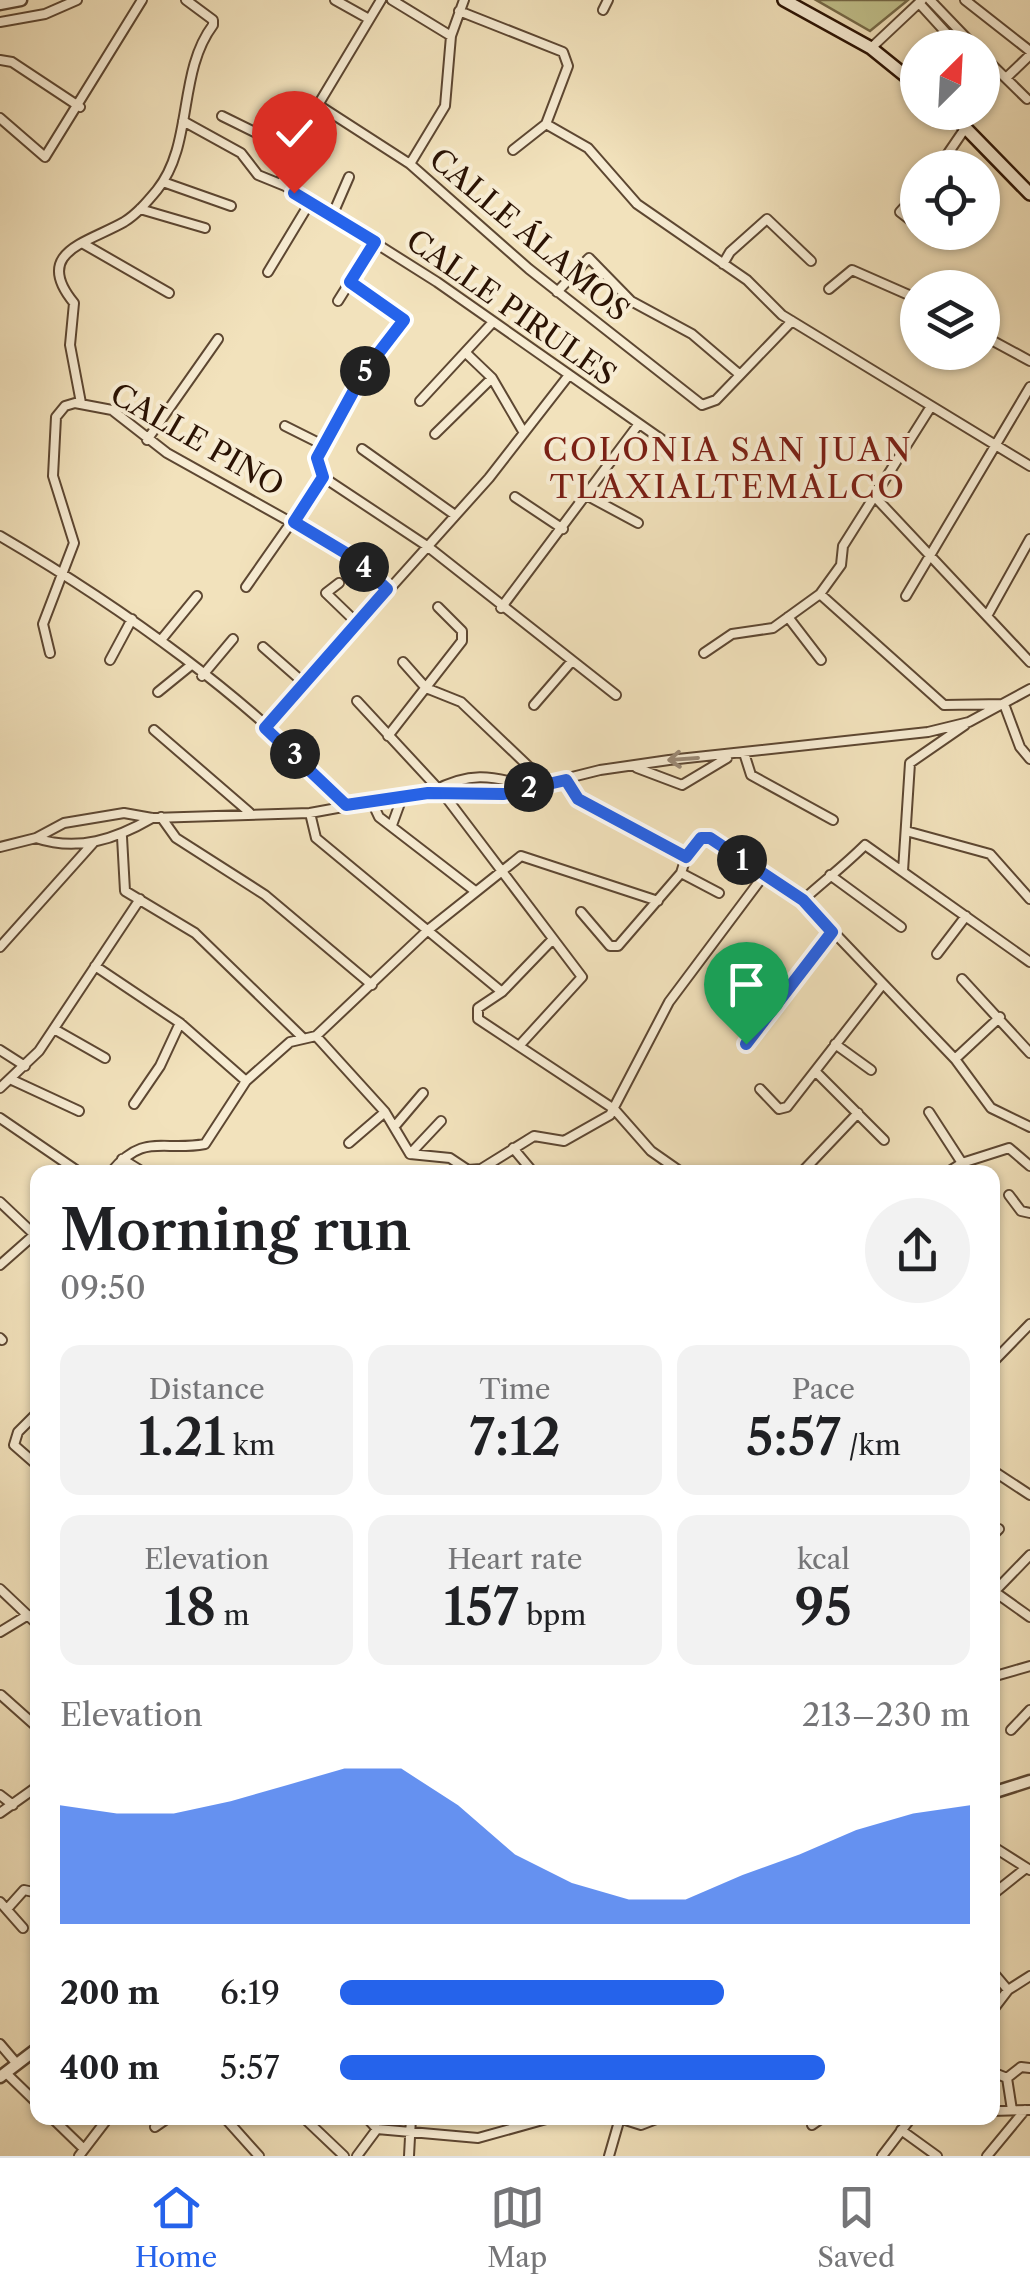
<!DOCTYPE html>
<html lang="en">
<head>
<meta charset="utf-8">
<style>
  :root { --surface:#fff; --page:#f2f2f2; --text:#202124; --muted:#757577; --line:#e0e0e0; --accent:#2563eb }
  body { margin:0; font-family:"Libre Caslon Text",serif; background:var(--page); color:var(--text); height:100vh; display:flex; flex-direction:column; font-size:38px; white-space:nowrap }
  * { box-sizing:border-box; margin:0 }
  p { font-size:32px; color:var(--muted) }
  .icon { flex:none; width:55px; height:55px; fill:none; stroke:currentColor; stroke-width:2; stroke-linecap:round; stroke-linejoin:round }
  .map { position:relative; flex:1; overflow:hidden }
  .side { position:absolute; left:30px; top:1165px; width:970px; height:960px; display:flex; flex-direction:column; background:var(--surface); border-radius:20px; box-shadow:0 2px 8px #0004 }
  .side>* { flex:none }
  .needle { width:65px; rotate:24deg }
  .fabs { position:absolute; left:900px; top:30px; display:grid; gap:20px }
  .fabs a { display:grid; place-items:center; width:100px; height:100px; border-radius:50%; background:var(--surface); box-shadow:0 2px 8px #0004; font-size:50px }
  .pin { position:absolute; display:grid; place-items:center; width:85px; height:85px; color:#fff; margin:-102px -42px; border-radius:50% 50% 50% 0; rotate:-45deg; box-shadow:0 0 10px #0007 }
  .pin .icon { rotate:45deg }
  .km { position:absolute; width:50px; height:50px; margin:-25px; border-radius:50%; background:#222; color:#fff; font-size:28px; line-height:50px; text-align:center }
  .round { display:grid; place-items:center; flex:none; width:105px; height:105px; border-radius:52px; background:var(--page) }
  .headline { display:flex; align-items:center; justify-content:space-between; height:170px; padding:0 30px }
  h1 { font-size:55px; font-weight:600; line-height:75px }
  .stats { display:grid; grid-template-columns:repeat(3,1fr); gap:15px; height:170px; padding:10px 30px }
  .stats div { display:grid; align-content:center; border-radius:20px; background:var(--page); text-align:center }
  .stats b { font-size:50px; font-weight:600 }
  .stats small { font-size:28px; font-weight:400 }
  .stats p { font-size:28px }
  .chart { height:280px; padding:20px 30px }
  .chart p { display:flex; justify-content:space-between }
  .chart svg { width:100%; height:180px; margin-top:10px; fill:var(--accent); opacity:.7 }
  ul { padding:0 30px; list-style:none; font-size:32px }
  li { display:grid; grid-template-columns:160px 120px 1fr; align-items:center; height:75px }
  li i { height:25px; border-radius:12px; background:var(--accent) }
  .tab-bar { display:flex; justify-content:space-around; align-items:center; height:140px; border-top:2px solid var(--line); background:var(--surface); font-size:28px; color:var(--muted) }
  .tab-bar a { display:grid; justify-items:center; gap:5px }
  .tab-bar .active { color:var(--accent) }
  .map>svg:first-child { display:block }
  .green { fill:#c1c18c; stroke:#766a48; stroke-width:2.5 }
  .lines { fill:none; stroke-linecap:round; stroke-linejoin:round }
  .minor-casing { stroke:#5d4732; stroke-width:12 }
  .tertiary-casing { stroke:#5d4732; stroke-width:15 }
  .secondary-casing { stroke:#2b1304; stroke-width:16 }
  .minor { stroke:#f7ecd3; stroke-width:8 }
  .tertiary { stroke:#f7ecd3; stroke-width:10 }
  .secondary { stroke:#f7ecd3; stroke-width:11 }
  .oneway { stroke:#9b8a76 }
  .route-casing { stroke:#fff; stroke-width:20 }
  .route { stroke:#2563eb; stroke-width:12 }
  .labels { text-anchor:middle; stroke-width:8; stroke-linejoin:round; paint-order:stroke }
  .street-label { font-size:30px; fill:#2b1304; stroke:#f7ecd3 }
  .neighbourhood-label { font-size:32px; letter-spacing:2.5px; fill:#7a1f14; stroke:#f7ecd3 }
</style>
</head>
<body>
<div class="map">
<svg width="1030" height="2156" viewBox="0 0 1030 2156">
  <rect width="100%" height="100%" fill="#f2e2bc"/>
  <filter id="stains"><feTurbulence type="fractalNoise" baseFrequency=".002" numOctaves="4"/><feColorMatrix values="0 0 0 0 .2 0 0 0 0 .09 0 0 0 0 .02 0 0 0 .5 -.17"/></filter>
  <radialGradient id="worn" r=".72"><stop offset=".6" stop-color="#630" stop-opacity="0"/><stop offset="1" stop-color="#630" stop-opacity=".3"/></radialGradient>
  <path class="green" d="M816,0H908L870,31Z"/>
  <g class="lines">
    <defs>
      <path id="minor" d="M335,0L369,19
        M381,0L291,150L282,172L285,186L437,282L671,446
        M392,0L451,36
        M930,0L976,48
        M965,0L1030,51
        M919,3L960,48
        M603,10L608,0
        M459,11L563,52L568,66L546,124
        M0,22L45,14L77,0
        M871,48L922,0
        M982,55L1027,99
        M0,60L12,62L80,107
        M1006,78L1030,55
        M317,104L410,164L529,269L702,405L716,400L792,321
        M222,116L291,150
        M0,118L45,157L142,0
        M183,121L241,153L258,175L285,186
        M546,124L588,148L637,204L747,280L782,315L1030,466
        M513,150L546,124
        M410,164L445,106L451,36L464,0
        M938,168L966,127
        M163,182L231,206
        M918,192L900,212L918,226
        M140,209L205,228
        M332,216L349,177
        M925,232L933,239
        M82,243L169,293
        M723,264L730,252L767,219L811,261
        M268,272L309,204
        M829,289L852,270L918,299
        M557,292L589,258L631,301L692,334L739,374
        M338,301L375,242
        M982,335L1030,361
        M467,354L492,378L524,433
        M420,401L493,322
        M81,403L70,345L74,303C32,252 87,243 124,222C137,214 147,202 157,190C194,144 177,73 213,25V20L186,0
        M285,426L323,445
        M435,434L492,378
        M147,440L218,339
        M362,449L455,515
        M323,477L427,546L616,695
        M323,477L317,458L364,372L404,320L350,282
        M586,495L638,523
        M515,497L563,529
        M875,497L1030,662
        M0,536C118,605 255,701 346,805
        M339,583L326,593L356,622
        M246,587L323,477
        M820,594L944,705L1004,704L1020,747L1030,759
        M906,596L1030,387
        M501,608L638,425
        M987,616L1030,539
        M788,617L821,660
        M161,640L197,596
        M263,647L304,683
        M50,653L43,624L74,543L53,476L56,417L65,406L75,403L112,410L167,453L355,558L387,589
        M704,653L732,634L773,628L820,594L841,565L843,546L930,408
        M110,660L132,619
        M403,662L426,688
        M202,676L233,639
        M426,688L461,702L547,784
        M158,692L190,666
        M357,701L445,796L582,977L519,1046
        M534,705L572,661
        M265,728L489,478L569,375
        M154,730L249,812
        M388,736L462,641V631L438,607
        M744,753L751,775L833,820
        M637,768L682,785L727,758
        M566,779L578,799L686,857
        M433,791C469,772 490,775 528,786
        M371,800L379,817L475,891
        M310,813L316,838L502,992
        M161,817L176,838L265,895L372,985
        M392,825L403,795
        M906,831L990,854L1030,899
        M122,837L125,891L195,933L302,1037
        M36,838C78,852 116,839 152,818
        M0,847L36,838L64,823L124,813L152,818L310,813L414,794H504L600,770L669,760L928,732L969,722L1030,689
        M903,871L910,763L965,725
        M681,873L719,893
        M830,875L901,927
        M803,900C824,881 845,865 865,845L1030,962
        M581,912L610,946H618L681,873L686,857L701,838H710L803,900L955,1059L991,1108L1030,1127
        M553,939L502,992L478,1008V1019L614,1109L651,1151L681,1172
        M0,947L94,842
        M937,954L966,916
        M95,966L180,1023L246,1081
        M962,979L1030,1053
        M54,1029L105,1058
        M316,1036L385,1112L410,1154L450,1158L468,1170
        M746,1044L832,933
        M835,1044L871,1070
        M0,1050L25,1066
        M955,1059L1000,1017
        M815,1071L884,1140
        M10,1079L79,1111
        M0,1088L39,1051L140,899
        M760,1089L779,1109L787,1107L882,985
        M134,1104L160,1066L180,1023
        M929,1112L962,1163
        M0,1118L79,1172
        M395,1126L423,1093
        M349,1143L385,1112
        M513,1148L533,1172
        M410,1154L441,1121
        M122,1159L143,1172
        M468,1170L481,1169L534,1136L564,1141L610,1115L669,1002L764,875
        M111,1172C144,1132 162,1152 205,1144L246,1081L290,1042L316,1036L428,930L521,856L658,901
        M802,1172L858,1113
        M948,1172L962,1163L1009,1148L1030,1166
        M1009,1195L1021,1211L1030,1213
        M0,1202L38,1238
        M0,1265L34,1235
        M0,1338L2,1340
        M992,1363L1030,1324
        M38,1412L18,1432L14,1445L38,1466
        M992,1470L1030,1495
        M992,1536L999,1529
        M0,1589L38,1625
        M992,1590L1030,1617
        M995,1591L1030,1555
        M0,1632L28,1615
        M992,1677L1030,1666
        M1,1695L38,1728
        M1011,1730L1030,1710
        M0,1795L13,1805
        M0,1813L38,1786
        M992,1846L1030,1870
        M992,1895L1026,1868
        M0,1902L23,1928
        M7,1909L24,1890L38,1893
        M992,1971L1008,1990
        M992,2011L1008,1990L1030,1976
        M0,2044L17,2064
        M992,2072L1007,2078L1012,2110
        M6,2073L38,2104
        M1007,2078L1021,2067L1030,2068
        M992,2111L1030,2110
        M52,2118L84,2149
        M225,2118L259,2156
        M304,2118L344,2156
        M367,2118L377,2129
        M619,2118L641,2125L659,2118
        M812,2125L822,2118
        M155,2127L168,2118
        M901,2130L937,2156
        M79,2156L108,2118
        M357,2156L377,2129L478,2138L550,2118
        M409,2156L411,2118
        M609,2156L620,2118
        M882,2156L911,2118
        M987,2156L1025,2110"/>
      <path id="tertiary" d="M0,4L21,0
        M992,1793L1030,1781
        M0,2077L38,2048"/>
      <path id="secondary" d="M784,0L871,48L918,86
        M950,112L1030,194"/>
    </defs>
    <use href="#minor" class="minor-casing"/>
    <use href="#tertiary" class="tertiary-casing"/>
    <use href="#secondary" class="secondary-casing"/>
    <use href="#minor" class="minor"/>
    <use href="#tertiary" class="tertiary"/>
    <use href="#secondary" class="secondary"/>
  </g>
  <defs><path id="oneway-shaft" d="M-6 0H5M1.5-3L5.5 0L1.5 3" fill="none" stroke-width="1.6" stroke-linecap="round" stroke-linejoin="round" transform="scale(2.5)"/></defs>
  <use class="oneway" href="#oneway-shaft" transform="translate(683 759) rotate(176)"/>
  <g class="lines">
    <defs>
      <path id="route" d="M294,193L375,242L350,282L404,320L364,372L317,458L323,477L294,522L354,558L387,589L265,728L346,805L428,793L504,794L566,780L578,799L686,857L701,838H710L803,900L832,932L746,1044"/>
    </defs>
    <use href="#route" class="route-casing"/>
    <use href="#route" class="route"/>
  </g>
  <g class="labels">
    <g class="street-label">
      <text transform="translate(529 235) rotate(40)" y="10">CALLE ÁLAMOS</text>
      <text transform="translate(511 308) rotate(35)" y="10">CALLE PIRULES</text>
      <text transform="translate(197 440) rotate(30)" y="10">CALLE PINO</text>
    </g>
    <g class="neighbourhood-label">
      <text x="728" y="461">COLONIA SAN JUAN<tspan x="728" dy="37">TLAXIALTEMALCO</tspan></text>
    </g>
  </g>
  <rect width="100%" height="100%" filter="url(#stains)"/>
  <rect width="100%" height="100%" fill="url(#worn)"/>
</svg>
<div class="fabs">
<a><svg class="needle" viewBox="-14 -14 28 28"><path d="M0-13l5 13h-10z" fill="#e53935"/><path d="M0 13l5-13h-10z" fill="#757577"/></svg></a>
<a><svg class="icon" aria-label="locate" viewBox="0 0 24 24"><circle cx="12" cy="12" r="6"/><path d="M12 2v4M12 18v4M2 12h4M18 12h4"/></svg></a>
<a><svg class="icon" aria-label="layers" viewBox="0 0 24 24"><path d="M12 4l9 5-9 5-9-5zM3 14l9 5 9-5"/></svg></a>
</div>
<div class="pin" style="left:746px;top:1044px;background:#1e9e55"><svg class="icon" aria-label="arrive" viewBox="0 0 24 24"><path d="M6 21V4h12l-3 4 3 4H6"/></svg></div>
<div class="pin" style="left:294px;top:193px;background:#d93025"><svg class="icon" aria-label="check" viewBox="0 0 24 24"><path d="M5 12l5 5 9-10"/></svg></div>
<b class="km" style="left:742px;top:860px">1</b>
<b class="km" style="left:529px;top:787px">2</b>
<b class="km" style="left:295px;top:754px">3</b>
<b class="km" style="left:364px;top:567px">4</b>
<b class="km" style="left:365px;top:371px">5</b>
<section class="side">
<div class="headline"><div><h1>Morning run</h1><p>09:50</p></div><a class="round"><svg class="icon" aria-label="share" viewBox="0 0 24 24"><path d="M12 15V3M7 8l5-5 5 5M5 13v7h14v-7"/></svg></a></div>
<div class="stats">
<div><p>Distance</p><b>1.21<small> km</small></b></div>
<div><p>Time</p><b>7:12</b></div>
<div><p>Pace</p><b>5:57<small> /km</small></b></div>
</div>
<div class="stats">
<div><p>Elevation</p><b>18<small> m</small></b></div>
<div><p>Heart rate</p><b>157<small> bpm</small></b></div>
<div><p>kcal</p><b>95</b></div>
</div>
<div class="chart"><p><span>Elevation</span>213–230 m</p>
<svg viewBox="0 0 160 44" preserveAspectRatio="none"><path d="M0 44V15L10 17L20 17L30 14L40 10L50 6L60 6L70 15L80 27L90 34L100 38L110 38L120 32L130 27L140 21L150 17L160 15V44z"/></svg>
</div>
<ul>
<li><b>200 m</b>6:19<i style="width:61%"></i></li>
<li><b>400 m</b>5:57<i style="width:77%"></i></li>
</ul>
</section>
</div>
<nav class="tab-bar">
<a class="active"><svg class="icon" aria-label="home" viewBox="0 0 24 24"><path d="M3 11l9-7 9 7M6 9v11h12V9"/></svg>Home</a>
<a><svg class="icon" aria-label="map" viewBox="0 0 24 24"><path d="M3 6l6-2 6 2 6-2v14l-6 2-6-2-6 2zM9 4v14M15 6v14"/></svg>Map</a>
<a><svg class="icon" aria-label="saved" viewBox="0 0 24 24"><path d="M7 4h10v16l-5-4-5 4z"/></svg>Saved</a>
</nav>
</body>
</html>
